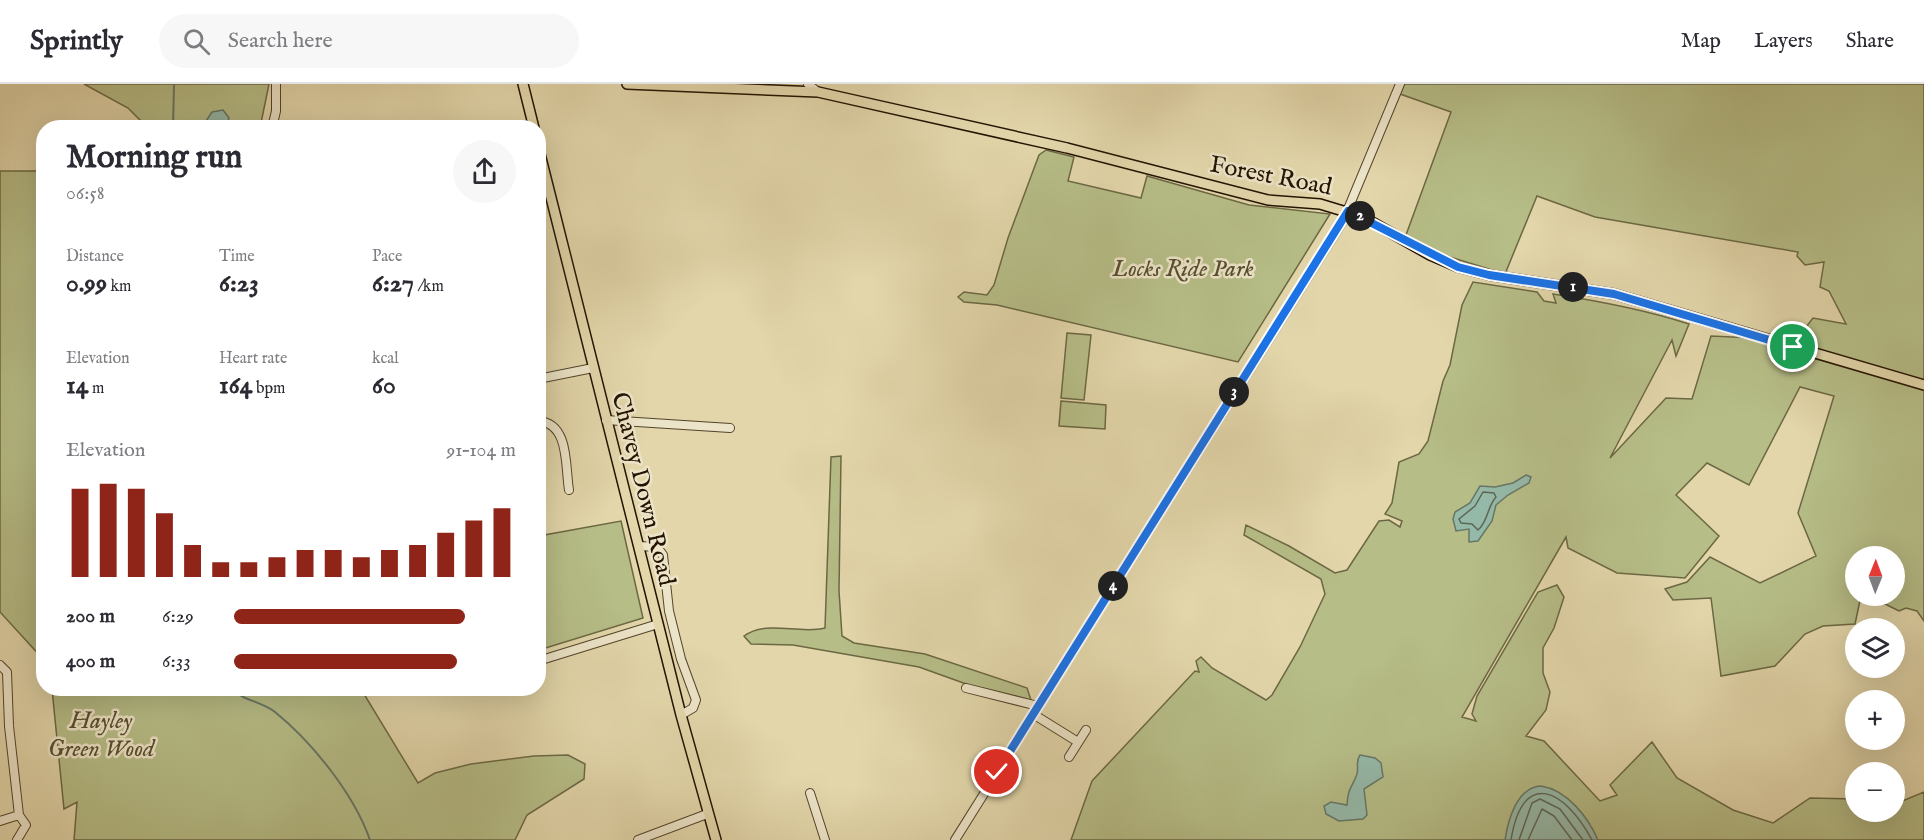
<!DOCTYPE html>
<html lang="en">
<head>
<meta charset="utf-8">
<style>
  :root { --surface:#fff; --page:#f7f7f7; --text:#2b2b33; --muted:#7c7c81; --line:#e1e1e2; --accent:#8f2418 }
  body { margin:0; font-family:"IM FELL English",serif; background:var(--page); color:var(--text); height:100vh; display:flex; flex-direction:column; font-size:22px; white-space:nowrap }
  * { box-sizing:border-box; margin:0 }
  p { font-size:20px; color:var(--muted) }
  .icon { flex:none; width:33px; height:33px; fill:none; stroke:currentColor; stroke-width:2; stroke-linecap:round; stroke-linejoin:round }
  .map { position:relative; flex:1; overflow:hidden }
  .panel { position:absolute; left:36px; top:36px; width:510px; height:576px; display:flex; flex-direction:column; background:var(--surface); border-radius:24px; box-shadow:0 6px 24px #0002 }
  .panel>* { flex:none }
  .needle { width:39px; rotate:1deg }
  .buttons { position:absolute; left:1845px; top:462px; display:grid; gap:12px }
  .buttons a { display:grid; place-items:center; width:60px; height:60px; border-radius:50%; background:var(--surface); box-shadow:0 6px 24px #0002; font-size:30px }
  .pin { position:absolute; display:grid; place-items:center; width:51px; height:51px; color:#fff; margin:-26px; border:3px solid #fff; border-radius:50%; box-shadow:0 2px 6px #0007 }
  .km { position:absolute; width:30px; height:30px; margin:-15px; border-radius:50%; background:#222; color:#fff; font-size:16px; line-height:30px; text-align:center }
  .round { display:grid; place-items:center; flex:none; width:63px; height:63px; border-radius:32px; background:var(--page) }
  .headline { display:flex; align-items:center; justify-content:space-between; height:102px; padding:0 30px }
  h1 { font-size:33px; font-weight:700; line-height:45px }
  .figures { display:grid; grid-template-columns:repeat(3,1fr); gap:9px; height:102px; padding:6px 30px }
  .figures div { display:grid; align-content:center }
  .figures b { font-size:26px; font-weight:700 }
  .figures small { font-size:16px; font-weight:400 }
  .figures p { font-size:16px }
  .chart { height:168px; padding:12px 30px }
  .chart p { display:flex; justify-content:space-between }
  .chart svg { width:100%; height:108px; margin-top:6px; stroke:var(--accent); stroke-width:6 }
  ul { padding:0 30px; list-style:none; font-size:20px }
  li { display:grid; grid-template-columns:96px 72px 1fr; align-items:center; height:45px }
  li i { height:15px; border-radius:8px; background:var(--accent) }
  header { display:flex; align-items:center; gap:36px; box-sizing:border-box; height:84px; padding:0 30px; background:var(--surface); border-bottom:2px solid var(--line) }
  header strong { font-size:28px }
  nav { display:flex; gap:33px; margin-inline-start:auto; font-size:21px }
  .search { width:420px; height:54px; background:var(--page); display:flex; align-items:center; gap:15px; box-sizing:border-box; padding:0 21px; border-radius:33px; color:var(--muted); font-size:22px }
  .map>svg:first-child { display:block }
  .green { fill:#b6bd87; stroke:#6c6844; stroke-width:1.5 }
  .water { fill:#95b9a9; stroke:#677765; stroke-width:1.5 }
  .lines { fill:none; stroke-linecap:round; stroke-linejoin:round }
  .shore { stroke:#5c6654; stroke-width:1.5 }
  .stream { stroke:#677765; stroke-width:2 }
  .minor-casing { stroke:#53442a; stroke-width:10 }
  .major-casing { stroke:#231300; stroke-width:12 }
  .minor { stroke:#ece4c8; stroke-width:8 }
  .major { stroke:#e2d6aa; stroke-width:9 }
  .route-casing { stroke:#fff; stroke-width:12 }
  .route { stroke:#1a73e8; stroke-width:8 }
  .labels { text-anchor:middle; stroke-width:5; stroke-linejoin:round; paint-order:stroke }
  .street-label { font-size:24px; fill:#231300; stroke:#ece4c8 }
  .park-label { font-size:24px; font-style:italic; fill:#564e2f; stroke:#ece4c8 }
</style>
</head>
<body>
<header>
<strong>Sprintly</strong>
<div class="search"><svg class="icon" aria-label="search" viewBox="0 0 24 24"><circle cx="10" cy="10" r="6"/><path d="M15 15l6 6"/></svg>Search here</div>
<nav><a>Map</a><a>Layers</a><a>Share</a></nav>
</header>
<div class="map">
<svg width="1924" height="756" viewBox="0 0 1924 756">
  <rect width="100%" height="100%" fill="#e2d6aa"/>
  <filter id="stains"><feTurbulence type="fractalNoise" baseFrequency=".00333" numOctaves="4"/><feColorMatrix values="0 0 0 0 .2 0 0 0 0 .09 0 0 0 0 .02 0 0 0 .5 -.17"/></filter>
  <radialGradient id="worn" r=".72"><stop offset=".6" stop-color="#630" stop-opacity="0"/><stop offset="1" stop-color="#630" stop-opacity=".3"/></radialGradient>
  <path class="green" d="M84,0H269L260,44L147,43L128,24Z
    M1404,0H1924V537L1917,527L1906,524L1899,527L1869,512H1894V472H1856V512H1861L1855,540L1823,542L1805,550L1775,582L1721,592L1711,514L1673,516L1665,505L1687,498L1710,473L1760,499L1816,472L1798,429L1834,312L1800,303L1749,401L1707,379L1676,411L1719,452L1685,494L1617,489L1568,464L1566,453L1462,633L1476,637L1472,630L1477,612L1538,508L1557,501L1564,513L1554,544L1543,564V589L1550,608L1546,626L1526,652L1544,657L1600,717L1617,711L1610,701L1652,658L1677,694L1733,726L1773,739L1810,714L1855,715L1856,728H1894L1895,720L1924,708V756H1071L1092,697L1195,587L1199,588L1196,577L1201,573L1212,584L1266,616L1272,611L1300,563L1325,510L1321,495L1244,451L1246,441L1289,462L1335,489L1347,486L1379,437L1389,436L1400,443L1402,437L1385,430L1392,419L1399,378L1419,370L1428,357L1443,297L1450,281L1462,221L1473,198L1537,208L1544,217L1556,219L1553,210C1599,217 1646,226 1689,240L1676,272L1672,256L1610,374L1666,314L1692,315L1711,252L1796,256L1813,234L1846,240L1829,207L1820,203L1824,178L1805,181L1797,172L1798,168L1595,133L1537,112L1505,190L1450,173L1406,151L1451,28L1400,10Z
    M432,38L525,39L526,43H433Z
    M1046,66L1074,73L1068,97L1141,114L1147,92L1249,121L1330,130L1238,278L997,221L964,218L958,213L964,208L987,211L994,201L1008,154L1039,71Z
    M0,87H43V575L0,528Z
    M1067,249L1091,251L1084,316L1061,314Z
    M1061,317L1106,321L1105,345L1059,342Z
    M841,372L839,507L842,552L854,559L925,570L1027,604L1031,616L1019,619L919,583L793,561L751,560L744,552C767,535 799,551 825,544L831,373Z
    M621,437L643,534L539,566V452Z
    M52,605H361L418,699L435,689L471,680L534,672L568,671L585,680L584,695L527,731L515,756H74L77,718L64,725Z"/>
  <path class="water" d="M223,26L229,34L226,43H202L212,28Z
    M1526,391L1531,393L1529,399L1508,411L1496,421L1492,437L1478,457L1469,458V445L1456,447L1453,435L1455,428L1470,419L1480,402L1495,403L1513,399Z
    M1360,671L1375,674L1381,679L1383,693L1364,705L1367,731L1363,735L1339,737L1326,730L1324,722L1331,718L1347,721C1348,703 1352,704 1357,690C1359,682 1355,678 1360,671Z
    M1541,702C1567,706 1588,733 1598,756H1505C1508,736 1517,703 1541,702Z"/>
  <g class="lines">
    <path class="shore" d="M1483,408L1494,409L1496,413C1487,423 1488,438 1478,446L1472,440L1461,439L1459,435L1475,422Z
      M1511,756C1523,682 1566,707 1592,756
      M1519,756L1532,719L1540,715L1560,725L1583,756
      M1528,756L1542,725L1554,732L1572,756"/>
    <path class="stream" d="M173,44L174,0
      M231,604C243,617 261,617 275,628C312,658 354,710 370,756"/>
    <defs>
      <path id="minor" d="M808,0L818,8
        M272,44L276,27V0
        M538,295L593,284
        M606,336L730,344
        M538,337C570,339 565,383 569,406
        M639,462L657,463L663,471L669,527L681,575L696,616L693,624L681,631
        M538,577L658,540
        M0,581L7,588L9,642L19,731L26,741L17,756
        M966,604L1038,622
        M1033,630L1078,658
        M1069,673L1086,646
        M810,709L825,756
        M0,737L19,731
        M638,756L707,730
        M955,756L1343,137L1400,0"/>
      <path id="major" d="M523,0L534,44
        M627,0L818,8L1067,64L1268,116L1320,120L1363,133L1430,171L1458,183L1489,191L1614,210L1924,301
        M538,62L681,631L716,756"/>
    </defs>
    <use href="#minor" class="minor-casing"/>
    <use href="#major" class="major-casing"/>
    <use href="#minor" class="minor"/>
    <use href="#major" class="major"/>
  </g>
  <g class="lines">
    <defs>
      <path id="route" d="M997,688L1348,127L1458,183L1489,191L1614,210L1793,263"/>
    </defs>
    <use href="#route" class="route-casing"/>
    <use href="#route" class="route"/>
  </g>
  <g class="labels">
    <g class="street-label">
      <text transform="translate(1271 91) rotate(11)" y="8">Forest Road</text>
      <text transform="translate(644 405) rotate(76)" y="8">Chavey Down Road</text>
    </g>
    <g class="park-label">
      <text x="1183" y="192">Locks Ride Park</text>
      <text x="101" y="644">Hayley<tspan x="101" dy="28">Green Wood</tspan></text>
    </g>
  </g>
  <rect width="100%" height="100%" filter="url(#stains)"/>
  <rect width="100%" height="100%" fill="url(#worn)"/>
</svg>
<div class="buttons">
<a><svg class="needle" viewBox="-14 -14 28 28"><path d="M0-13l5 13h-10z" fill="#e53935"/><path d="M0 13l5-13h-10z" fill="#7c7c81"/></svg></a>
<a><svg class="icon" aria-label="layers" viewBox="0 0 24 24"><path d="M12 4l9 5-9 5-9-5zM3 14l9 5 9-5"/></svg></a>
<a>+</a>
<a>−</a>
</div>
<div class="pin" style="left:1793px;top:263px;background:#1e9e55"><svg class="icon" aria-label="arrive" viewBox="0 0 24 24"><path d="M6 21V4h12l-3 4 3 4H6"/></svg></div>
<div class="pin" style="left:997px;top:688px;background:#d93025"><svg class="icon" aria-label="check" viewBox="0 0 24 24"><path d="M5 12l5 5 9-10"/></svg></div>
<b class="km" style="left:1573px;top:203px">1</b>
<b class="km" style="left:1360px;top:132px">2</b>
<b class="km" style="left:1234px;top:308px">3</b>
<b class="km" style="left:1113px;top:502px">4</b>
<section class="panel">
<div class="headline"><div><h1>Morning run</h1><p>06:58</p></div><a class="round"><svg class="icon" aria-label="share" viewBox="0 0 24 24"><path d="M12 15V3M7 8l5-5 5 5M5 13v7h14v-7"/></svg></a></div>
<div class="figures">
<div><p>Distance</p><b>0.99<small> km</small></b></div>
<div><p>Time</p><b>6:23</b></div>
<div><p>Pace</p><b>6:27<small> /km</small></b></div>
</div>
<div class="figures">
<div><p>Elevation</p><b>14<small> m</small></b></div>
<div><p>Heart rate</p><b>164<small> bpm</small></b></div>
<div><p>kcal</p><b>60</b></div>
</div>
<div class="chart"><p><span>Elevation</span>91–104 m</p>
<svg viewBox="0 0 160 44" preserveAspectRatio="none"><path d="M5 44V8M15 44V6M25 44V8M35 44V18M45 44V31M55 44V38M65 44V38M75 44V36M85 44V33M95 44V33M105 44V36M115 44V33M125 44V31M135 44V26M145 44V21M155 44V16"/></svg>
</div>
<ul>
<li><b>200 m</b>6:29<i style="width:82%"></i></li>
<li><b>400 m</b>6:33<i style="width:79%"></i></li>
</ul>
</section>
</div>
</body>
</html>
